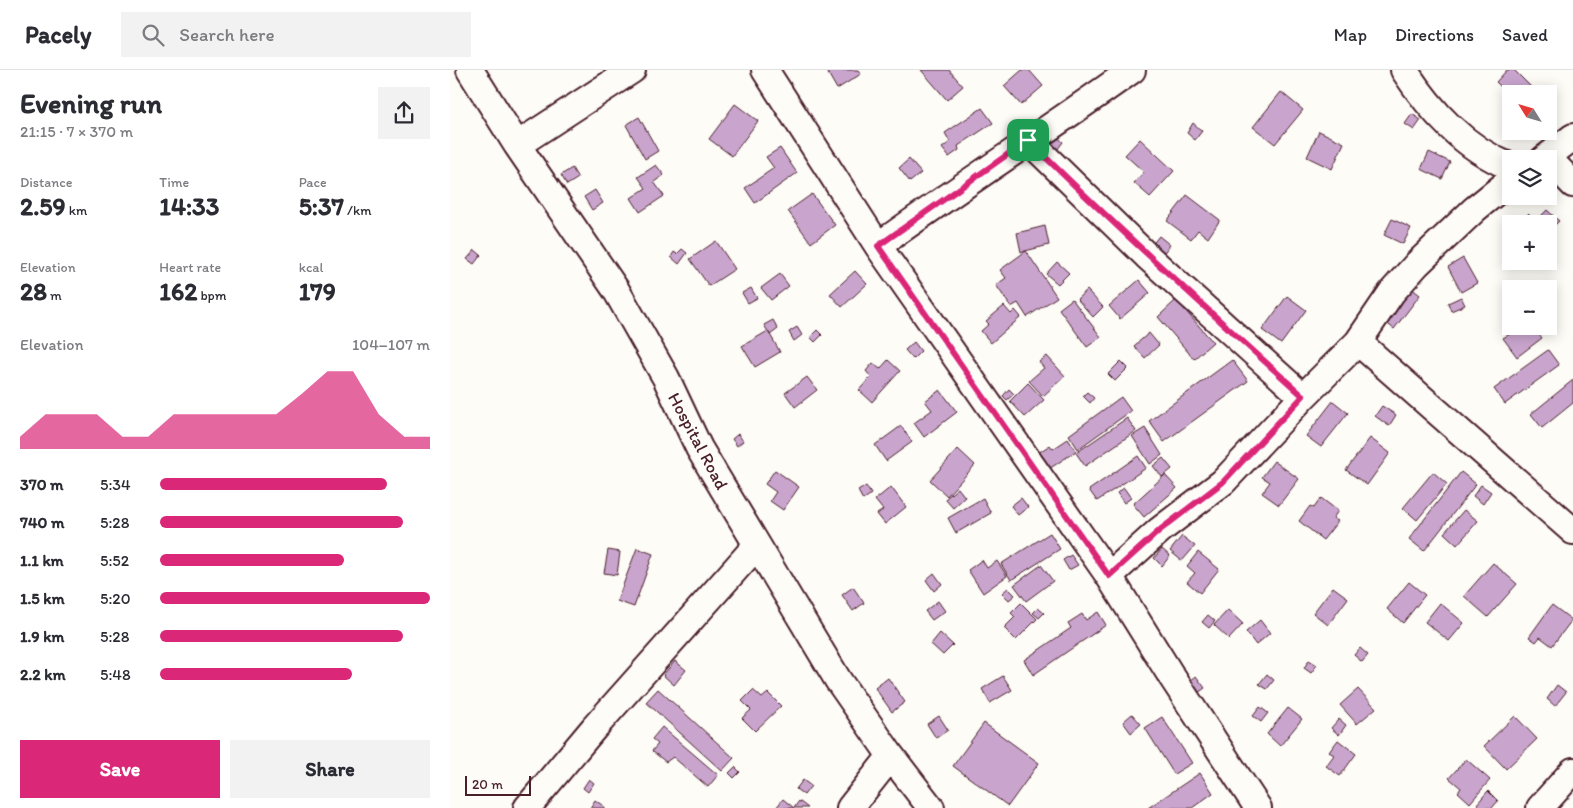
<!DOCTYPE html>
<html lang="en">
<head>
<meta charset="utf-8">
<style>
  :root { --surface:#fff; --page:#f2f2f3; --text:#2b2b33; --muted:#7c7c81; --line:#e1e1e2; --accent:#db2777 }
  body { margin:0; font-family:Itim,sans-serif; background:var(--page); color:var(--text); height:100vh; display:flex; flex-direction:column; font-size:19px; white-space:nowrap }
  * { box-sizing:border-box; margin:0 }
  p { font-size:16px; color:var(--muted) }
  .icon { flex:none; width:28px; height:28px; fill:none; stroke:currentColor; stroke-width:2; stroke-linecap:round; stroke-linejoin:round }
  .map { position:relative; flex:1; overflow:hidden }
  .drawer { display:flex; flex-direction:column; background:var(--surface); width:450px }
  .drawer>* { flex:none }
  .needle { width:32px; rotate:307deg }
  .buttons { position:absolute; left:1052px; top:15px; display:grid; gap:10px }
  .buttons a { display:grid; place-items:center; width:55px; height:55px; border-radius:0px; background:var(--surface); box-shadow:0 2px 12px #0003; font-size:25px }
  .scale { position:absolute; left:15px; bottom:12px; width:66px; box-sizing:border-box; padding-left:5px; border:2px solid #4a1f2b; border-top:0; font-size:14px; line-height:18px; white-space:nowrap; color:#4a1f2b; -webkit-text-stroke:4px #fdfcf7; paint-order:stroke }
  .pin { position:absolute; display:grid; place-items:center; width:42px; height:42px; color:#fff; margin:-21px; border-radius:10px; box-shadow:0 2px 8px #0006 }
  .round { display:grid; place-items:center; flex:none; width:52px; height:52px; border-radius:0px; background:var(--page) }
  .overview { display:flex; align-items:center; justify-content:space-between; height:85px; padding:0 20px }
  h1 { font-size:28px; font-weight:700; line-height:38px }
  .stats { display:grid; grid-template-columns:repeat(3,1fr); gap:8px; height:85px; padding:5px 20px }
  .stats div { display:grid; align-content:center }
  .stats b { font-size:25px; font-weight:700 }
  .stats small { font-size:14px; font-weight:400 }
  .stats p { font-size:14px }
  .chart { height:140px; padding:10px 20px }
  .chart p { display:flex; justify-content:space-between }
  .chart svg { width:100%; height:90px; margin-top:5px; fill:var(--accent); opacity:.7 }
  .action { display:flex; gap:10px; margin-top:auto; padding:10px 20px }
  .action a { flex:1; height:58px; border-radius:0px; background:var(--accent); color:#fff; font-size:20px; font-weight:700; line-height:58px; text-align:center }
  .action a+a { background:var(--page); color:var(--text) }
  ul { padding:0 20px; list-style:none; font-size:16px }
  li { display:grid; grid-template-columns:80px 60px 1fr; align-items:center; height:38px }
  li i { height:12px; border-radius:6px; background:var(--accent) }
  header { display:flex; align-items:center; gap:30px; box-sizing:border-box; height:70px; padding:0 25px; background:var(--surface); border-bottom:1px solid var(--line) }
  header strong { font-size:24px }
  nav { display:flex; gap:28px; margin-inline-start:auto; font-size:18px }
  .search { width:350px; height:45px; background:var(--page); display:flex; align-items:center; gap:12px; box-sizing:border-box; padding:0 18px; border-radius:0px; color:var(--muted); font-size:19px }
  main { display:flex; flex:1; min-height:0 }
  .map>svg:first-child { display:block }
  .building { fill:#c9a5ce; stroke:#4a1f2b }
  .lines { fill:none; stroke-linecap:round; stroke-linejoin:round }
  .minor-casing { stroke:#4a1f2b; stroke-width:30 }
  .minor { stroke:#fdfcf7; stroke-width:26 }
  .route-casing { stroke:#fff; stroke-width:10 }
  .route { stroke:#db2777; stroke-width:6 }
  .labels { text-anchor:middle; stroke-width:5; stroke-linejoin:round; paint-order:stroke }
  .street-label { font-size:18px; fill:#4a1f2b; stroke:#fdfcf7 }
</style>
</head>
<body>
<header>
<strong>Pacely</strong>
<div class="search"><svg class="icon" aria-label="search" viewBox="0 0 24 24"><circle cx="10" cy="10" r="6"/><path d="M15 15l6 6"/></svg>Search here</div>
<nav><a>Map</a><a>Directions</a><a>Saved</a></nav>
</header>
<main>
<section class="drawer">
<div class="overview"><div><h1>Evening run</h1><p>21:15 · 7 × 370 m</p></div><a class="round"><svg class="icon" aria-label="share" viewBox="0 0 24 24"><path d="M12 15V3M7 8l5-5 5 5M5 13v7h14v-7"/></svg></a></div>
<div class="stats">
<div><p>Distance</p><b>2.59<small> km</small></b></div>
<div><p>Time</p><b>14:33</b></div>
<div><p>Pace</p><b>5:37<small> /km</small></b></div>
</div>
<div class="stats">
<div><p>Elevation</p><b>28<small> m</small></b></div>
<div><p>Heart rate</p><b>162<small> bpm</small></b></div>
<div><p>kcal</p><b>179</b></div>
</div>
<div class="chart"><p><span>Elevation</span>104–107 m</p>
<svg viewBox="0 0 160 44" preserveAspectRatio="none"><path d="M0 44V38L10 27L20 27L30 27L40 38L50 38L60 27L70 27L80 27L90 27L100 27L110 17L120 6L130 6L140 27L150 38L160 38V44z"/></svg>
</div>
<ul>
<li><b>370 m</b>5:34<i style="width:84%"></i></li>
<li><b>740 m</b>5:28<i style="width:90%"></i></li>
<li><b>1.1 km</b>5:52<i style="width:68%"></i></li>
<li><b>1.5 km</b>5:20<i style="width:100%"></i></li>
<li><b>1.9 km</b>5:28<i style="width:90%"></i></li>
<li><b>2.2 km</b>5:48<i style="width:71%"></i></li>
</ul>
<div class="action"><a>Save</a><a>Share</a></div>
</section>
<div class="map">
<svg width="1123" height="738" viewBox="0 0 1123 738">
  <rect width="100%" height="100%" fill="#fdfcf7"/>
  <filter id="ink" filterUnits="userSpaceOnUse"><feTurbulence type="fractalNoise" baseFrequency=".02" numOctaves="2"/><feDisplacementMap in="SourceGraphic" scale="10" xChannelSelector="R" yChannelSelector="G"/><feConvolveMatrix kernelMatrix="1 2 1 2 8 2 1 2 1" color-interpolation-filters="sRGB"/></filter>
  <g filter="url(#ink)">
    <path class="building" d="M376,0H408L411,4L387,19Z
      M471,0H499L513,16L497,30Z
      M572,0H579L593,16L571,35L554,16Z
      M1057,0H1064L1088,24H1061V26L1046,12Z
      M831,22L853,40L825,74L803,57Z
      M285,34L308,51L282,86L259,69Z
      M532,38L543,53L508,76L509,80L499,87L492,78L500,72L495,63Z
      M962,44L971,50L964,60L955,54Z
      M189,47L208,81L195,89L176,55Z
      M743,53L752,61L745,70L737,63Z
      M869,61L894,73L882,99L857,87Z
      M605,65L613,72L607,80L599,72Z
      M690,69L724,101L700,127L684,113L694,102L675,85Z
      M330,78L347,103L305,133L295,118L324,98L316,87Z
      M979,82L1000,92L992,109L971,99Z
      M459,89L471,103L460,112L449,98Z
      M206,95L214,105L204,112L214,126L190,142L181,128L196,118L188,107Z
      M122,98L128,108L117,115L111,105Z
      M145,120L153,133L142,140L134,127Z
      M362,124L385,155L361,173L338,141Z
      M737,125L770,150L758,168L748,160L741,169L717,151Z
      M1097,140L1109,151L1099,161V154H1068L1078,144L1086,151Z
      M942,149L961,158L953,174L934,165Z
      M595,156L599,175L571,182L567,163Z
      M709,166L720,175L708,190L697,181Z
      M266,171L285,199L259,216L240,189Z
      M232,179L237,183L229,194L221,187L224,182L227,184Z
      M25,180L31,185L24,194L17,189Z
      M576,181L607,227L577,247L568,233L561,237L546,215L556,208L550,200Z
      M1013,188L1027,213L1011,222L998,197Z
      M607,192L619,203L608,214L596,204Z
      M405,201L417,214L392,237L380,224Z
      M330,204L339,216L321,230L311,218Z
      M689,210L700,223L670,249L659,236Z
      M956,214L970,225L944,259L930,248Z
      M301,218L307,228L298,233L292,223Z
      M637,220L653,237L643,247L627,229Z
      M837,226L856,240L831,274L812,260Z
      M1011,227L1015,235L1001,241L998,233Z
      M622,229L651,267L637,277L609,239Z
      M726,230L763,272L744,289L708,247Z
      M554,236L561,244L565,240L571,247L541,273L531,261L539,254L536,251Z
      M1061,249V256H1083L1092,268L1067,287L1053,268L1060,264L1053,255Z
      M323,250L328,259L320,265L314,255Z
      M347,257L352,265L344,271L339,262Z
      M367,260L372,265L365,272L360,267Z
      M318,261L330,282L305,297L292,276Z
      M699,263L709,275L695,288L684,276Z
      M464,272L471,281L463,289L455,280Z
      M1098,280L1109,295L1055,334L1044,319Z
      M597,286L615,306L593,326L579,311L594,298L589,292Z
      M438,290L450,301L422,332L409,320L421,307L416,301L423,293L430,299Z
      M782,290L798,311L714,372L699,351Z
      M671,291L678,298L665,311L658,304Z
      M357,307L367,320L345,337L335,323Z
      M1123,310V333L1092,358L1081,344Z
      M578,313L594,330L575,347L560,331Z
      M559,319L564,324L557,330L553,326Z
      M490,320L507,342L474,367L464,353L482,340L475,331Z
      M637,322L644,328L640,333L633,326Z
      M671,327L681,341L628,379L619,365Z
      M883,331L898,343L871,377L856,366Z
      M932,336L946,345L939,356L925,346Z
      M677,348L686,361L635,396L626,383Z
      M451,356L462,372L436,391L425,375Z
      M695,358L712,385L700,394L682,366Z
      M288,364L293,371L287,376L282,369Z
      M920,368L940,383L917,415L896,400Z
      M618,369L626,381L596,401L585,385L600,375L603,379Z
      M508,379L525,395L497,426L480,410Z
      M688,386L696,398L647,431L639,420Z
      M713,388L722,399L712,407L703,396Z
      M824,391L849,409L829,435L812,423L820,412L812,407Z
      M325,400L349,417L333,440L320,431L326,422L315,414Z
      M983,402L997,414L967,450L953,438Z
      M1011,402L1026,414L974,481L959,469Z
      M715,405L727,418L694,447L683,434Z
      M1031,415L1041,422L1033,434L1023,426Z
      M416,416L421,424L413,430L408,421Z
      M441,417L456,437L435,454L427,444L433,440L425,430Z
      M508,418L515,427L503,438L495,429Z
      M674,418L681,428L674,433L667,423Z
      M533,428L541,443L506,463L498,448Z
      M571,428L578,437L568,445L561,436Z
      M871,428L888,441L883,448L888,451L873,470L849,451L860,436L864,438Z
      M1014,440L1028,451L1007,475L994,463Z
      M600,463L610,479L561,510L551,494Z
      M732,466L745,476L732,491L720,481Z
      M187,478L203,484L184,537L167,531Z
      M712,479L720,486L712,496L704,488Z
      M158,480L170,482L167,505L154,503Z
      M748,482L769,499L750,523L737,512L745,503L737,496Z
      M621,485L628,495L619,500L613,490Z
      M532,490L537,498L547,491L557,506L533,523L518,500Z
      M1043,493L1067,514L1038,547L1014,526Z
      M591,495L603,511L576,531L564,515Z
      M484,503L492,514L484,521L476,510Z
      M959,512L975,525L953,553L937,539Z
      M403,517L414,533L403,541L392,525Z
      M883,517L898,528L878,555L863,543Z
      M558,518L565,525L559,530L552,523Z
      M488,531L495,541L482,550L475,541Z
      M571,533L587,549L566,570L554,558L565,547L561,543Z
      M990,533L1014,553L999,571L975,552Z
      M1102,535L1122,550L1102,576L1090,567L1086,572L1079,567Z
      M588,538L594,543L589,548L583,543Z
      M778,540L793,554L779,569L764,555Z
      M648,542L656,555L583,605L574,590L621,558L618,553L632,544L636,550Z
      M758,545L765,551L759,558L752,552Z
      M810,550L820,563L806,575L796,562Z
      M490,563L503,575L493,585L481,574Z
      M910,578L918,585L912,592L904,585Z
      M859,590L867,595L861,603L854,598Z
      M225,591L236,600L224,615L213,605Z
      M817,604L824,610L817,619L809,614Z
      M553,606L562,620L540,633L532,619Z
      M746,606L755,618L745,625L737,614Z
      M438,608L455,632L442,642L425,618Z
      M1107,615L1116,622L1105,636L1097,629Z
      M208,619L284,688L272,701L196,632Z
      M908,619L926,638L907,654L890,635Z
      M303,620L312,628L318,623L331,636L305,661L292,648L301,640L292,631Z
      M810,637L818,643L811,652L803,646Z
      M838,638L852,649L830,676L817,664Z
      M682,644L691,654L681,663L673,652Z
      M489,646L498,660L486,668L477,654Z
      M1065,646L1087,669L1056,699L1034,676Z
      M712,647L742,693L724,704L695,658Z
      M889,649L896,655L889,665L881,658Z
      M534,653L589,693L558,736L503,696Z
      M212,657L268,705L258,717L223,687L216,692L202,681L208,674L202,669Z
      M888,670L906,684L890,706L876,696L884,685L879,682Z
      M1016,689L1040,710L1020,733L1008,722L1011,718L999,708Z
      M285,697L290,702L284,708L279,703Z
      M750,703L763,723L742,738H698Z
      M139,709L144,713L138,722L133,718Z
      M353,710L361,716L354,725L346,719Z
      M1038,721L1048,731L1042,738H1031L1027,734Z
      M333,729L344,738L349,731L358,738H326Z
      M145,730L156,738H140Z"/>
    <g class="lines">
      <defs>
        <path id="minor" d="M20,0L67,75L166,220L216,308L249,378L388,610L441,686L481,738
          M315,0L428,176L659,506L722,607L808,738
          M954,0C981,41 1014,78 1061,97
          M578,70L697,186L853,327
          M67,75L182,0
          M1094,89L1123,67
          M1099,89L1123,114
          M428,176C511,116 598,60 682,0
          M908,272L1123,461
          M659,506L710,460L773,412L853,327L908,272L942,222L967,194L1025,139L1061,110
          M77,738L144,658L307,475
          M400,738L441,686
          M1090,738L1123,701"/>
      </defs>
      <use href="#minor" class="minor-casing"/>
      <use href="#minor" class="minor"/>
    </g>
  </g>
  <g class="lines" filter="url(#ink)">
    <defs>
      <path id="route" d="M578,70C667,158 760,242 853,326L773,412L710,460L659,506L428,176Z"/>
    </defs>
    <use href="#route" class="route-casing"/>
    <use href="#route" class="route"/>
  </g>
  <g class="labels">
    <g class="street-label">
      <text transform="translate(248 371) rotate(62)" y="6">Hospital Road</text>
    </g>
  </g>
</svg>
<div class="buttons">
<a><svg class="needle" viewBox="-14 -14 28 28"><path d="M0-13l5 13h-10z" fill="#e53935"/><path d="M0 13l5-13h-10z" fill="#7c7c81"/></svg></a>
<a><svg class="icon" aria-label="layers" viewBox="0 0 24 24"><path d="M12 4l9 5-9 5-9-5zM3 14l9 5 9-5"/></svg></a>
<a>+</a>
<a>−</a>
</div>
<div class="scale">20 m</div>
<div class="pin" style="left:578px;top:70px;background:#1e9e55"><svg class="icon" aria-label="arrive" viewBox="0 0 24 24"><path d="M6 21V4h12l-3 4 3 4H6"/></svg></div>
</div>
</main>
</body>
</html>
